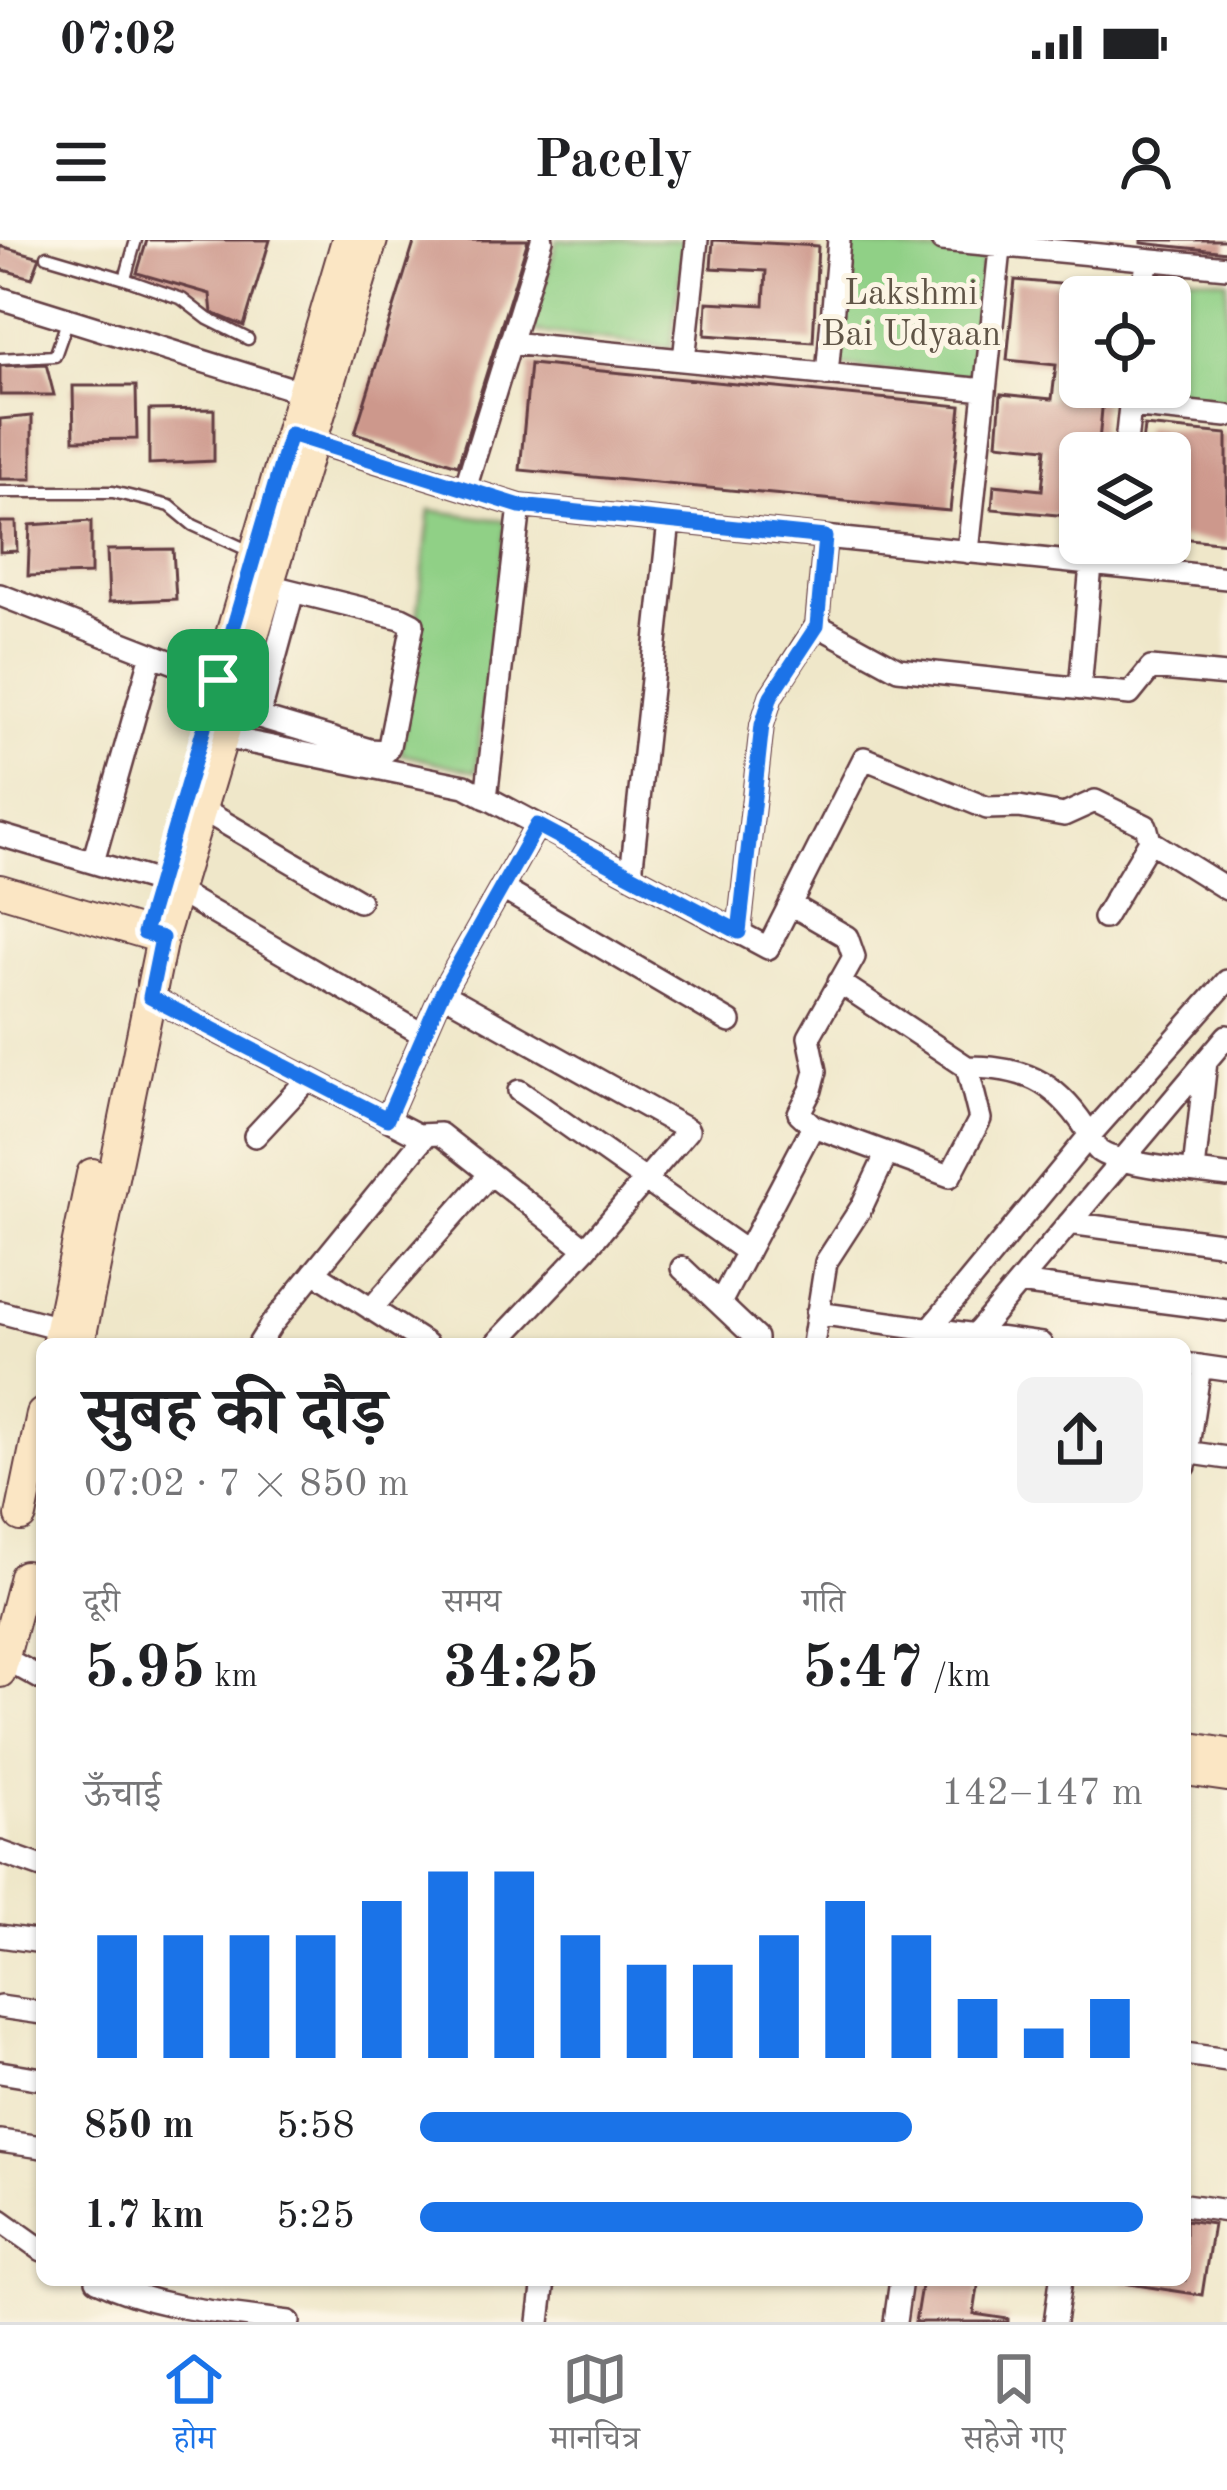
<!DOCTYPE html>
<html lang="hi">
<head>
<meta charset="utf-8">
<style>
  :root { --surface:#fff; --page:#f2f2f2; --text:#202124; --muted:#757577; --line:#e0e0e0; --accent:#1a73e8 }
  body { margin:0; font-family:"Old Standard TT","Noto Serif Devanagari",serif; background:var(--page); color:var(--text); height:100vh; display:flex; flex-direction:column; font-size:45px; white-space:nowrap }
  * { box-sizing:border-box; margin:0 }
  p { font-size:39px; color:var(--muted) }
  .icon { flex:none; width:66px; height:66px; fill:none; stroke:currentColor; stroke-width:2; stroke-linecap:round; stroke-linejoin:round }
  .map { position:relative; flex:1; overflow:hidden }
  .sheet { position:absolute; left:36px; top:1098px; width:1155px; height:948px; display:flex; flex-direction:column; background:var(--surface); border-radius:18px; box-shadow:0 3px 9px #0004 }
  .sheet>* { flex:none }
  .tools { position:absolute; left:1059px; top:36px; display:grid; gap:24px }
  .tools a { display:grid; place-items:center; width:132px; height:132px; border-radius:18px; background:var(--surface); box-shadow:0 3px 9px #0004; font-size:60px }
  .pin { position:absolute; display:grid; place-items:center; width:102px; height:102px; color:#fff; margin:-51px; border-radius:24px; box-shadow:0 6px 18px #0006 }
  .round { display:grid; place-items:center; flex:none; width:126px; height:126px; border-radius:18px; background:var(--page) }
  .overview { display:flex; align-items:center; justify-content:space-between; height:204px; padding:0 48px }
  h1 { font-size:66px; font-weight:700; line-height:90px }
  .metrics { display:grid; grid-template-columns:repeat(3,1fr); gap:18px; height:204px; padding:12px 48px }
  .metrics div { display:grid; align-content:center }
  .metrics b { font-size:60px; font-weight:700 }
  .metrics small { font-size:33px; font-weight:400 }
  .metrics p { font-size:33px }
  .chart { height:336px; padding:24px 48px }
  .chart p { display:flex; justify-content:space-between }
  .chart svg { width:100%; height:216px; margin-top:12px; stroke:var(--accent); stroke-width:6 }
  ul { padding:0 48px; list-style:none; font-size:39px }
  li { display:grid; grid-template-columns:192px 144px 1fr; align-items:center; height:90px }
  li i { height:30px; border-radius:15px; background:var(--accent) }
  .status { display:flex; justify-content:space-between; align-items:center; height:84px; padding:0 60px; background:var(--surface); direction:ltr }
  .status svg { height:33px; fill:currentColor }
  header { display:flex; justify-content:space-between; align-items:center; height:156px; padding:0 48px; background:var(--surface); font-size:54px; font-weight:700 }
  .menu { display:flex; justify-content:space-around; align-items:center; height:168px; border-top:3px solid var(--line); background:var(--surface); font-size:33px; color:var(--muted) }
  .menu a { display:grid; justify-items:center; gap:6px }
  .menu .active { color:var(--accent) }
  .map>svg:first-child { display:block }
  .green { fill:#90d086; stroke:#6d7858; stroke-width:3 }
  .building { fill:#cd988c }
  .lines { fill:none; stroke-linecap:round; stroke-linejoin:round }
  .lane-casing { stroke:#633d43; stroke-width:15 }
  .street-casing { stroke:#633d43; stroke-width:26 }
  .secondary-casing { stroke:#633d43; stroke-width:34 }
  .lane { stroke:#fff; stroke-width:10 }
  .street { stroke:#fff; stroke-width:21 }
  .secondary { stroke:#fbe6c4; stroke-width:30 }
  .route-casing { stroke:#fff; stroke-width:24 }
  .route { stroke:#1a73e8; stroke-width:15 }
  .labels { text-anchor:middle; stroke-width:10; stroke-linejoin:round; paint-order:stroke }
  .park-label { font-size:36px; fill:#5f5446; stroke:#fcf5e5 }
</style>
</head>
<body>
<div class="status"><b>07:02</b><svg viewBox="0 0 49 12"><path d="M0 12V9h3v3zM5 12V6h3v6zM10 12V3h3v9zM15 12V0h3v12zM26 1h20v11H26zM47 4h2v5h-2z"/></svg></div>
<header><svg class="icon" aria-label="menu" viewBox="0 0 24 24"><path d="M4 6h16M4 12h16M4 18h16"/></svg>Pacely<svg class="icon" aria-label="person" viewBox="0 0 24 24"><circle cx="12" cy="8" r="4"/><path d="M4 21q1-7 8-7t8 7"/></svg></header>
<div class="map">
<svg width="1227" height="2082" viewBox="0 0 1227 2082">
  <rect width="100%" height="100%" fill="#fcf5e5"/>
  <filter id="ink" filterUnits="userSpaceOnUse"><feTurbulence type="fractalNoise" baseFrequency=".00833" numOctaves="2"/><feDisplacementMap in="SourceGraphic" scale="24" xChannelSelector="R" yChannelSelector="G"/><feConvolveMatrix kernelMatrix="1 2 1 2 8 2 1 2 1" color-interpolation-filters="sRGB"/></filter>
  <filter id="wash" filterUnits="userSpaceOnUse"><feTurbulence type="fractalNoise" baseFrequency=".004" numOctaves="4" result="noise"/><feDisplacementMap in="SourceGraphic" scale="48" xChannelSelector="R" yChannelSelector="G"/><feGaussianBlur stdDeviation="2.7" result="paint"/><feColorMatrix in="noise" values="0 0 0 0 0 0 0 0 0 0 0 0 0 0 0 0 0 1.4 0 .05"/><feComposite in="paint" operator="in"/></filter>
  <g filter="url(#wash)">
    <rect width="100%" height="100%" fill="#efe7c9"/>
    <path class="green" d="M557,0H685L671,108L530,91Z
      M852,4L983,18L971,139L839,126Z
      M1160,32L1227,40V164L1146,155L1147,147H1170V57H1157Z
      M430,270L507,281L476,532L401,514Z"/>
    <g id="blocks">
      <path class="building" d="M147,0H270L244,86L212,73L210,54L137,33Z
        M415,0H528L458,225L355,193Z
        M713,0L818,6L813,102L705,95L707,62L764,65L766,31L711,28Z
        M1141,0H1227V12L1141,3Z
        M0,6L40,17L32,38L0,29Z
        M1015,40L1114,49L1113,57H1080V147H1104L1098,213H1080V277L992,269L994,245L1042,250L1046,208L997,203L1001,154L1052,159L1056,125L1007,120Z
        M46,124L54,155H0V126Z
        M530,124L961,166L950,271L520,230Z
        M73,146H136L137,199L74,200Z
        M214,169V221L149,224V170Z
        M32,176V239H0V179Z
        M1144,186L1227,194V303L1170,297V213H1141Z
        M91,281V334L28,336L30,285Z
        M0,282H16L17,311L0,312Z
        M173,309L176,359L109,362L107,310Z
        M1185,1980L1213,1984L1202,2055L1123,2043V2040H1185Z
        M922,2040H979L974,2074L1008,2079V2082H915Z"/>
    </g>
  </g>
  <g filter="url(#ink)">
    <use href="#blocks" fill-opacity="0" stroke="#633d43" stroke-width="3"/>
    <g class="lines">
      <defs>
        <path id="lane" d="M47,16L125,39L182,59L208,79L248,99
          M125,39L136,0
          M0,119L55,116L68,79
          M0,252H113L170,266L193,285L252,312"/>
        <path id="street" d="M942,0L1227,27
          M1143,57L1147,20
          M0,58L315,156
          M510,103L985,150
          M684,120L697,0
          M827,135L839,0
          M1130,166L1227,176
          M302,198L520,266L1227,338
          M1125,213L1132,147
          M465,249L542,0
          M968,312L1001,0
          M268,345L401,378L413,384L389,506L386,511L370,510L259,477L293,352
          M0,355L218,440
          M817,385L898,429L1130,454L1151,428L1227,435
          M1080,449L1091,325
          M223,497L465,546L768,708L864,518L987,568L1019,567L1064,575L1095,561L1146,586L1150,601L1227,649
          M486,558L520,266
          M201,569L359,661
          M0,595L159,642
          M93,622L152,414
          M631,635L669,281
          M501,648L730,782
          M176,651L424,795
          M790,664L847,697L854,717L809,797L816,831L811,850L799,873L813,886L950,936L980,879L967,827L839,742
          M1104,678L1150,601
          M739,692L762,485L771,456L817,385L825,297
          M442,753L688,890L586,1009L496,1104
          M150,757L418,895L440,894L586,1009
          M967,827C1022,827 1054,840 1085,887C1090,893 1093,906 1099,911C1116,925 1202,932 1227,936
          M519,851L747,1012
          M387,879L442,753L537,585
          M255,896L308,839
          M1194,931L1206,821
          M1069,983L1227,1004
          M682,1028L756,1098V1104
          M314,1032L426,1104
          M1019,1043L1227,1070
          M720,1063L813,886
          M371,1069L490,934
          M0,1072L60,1088
          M817,1073L1041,1104
          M930,1089L1090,895L1227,741
          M975,1095L1227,796
          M259,1104L271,1085L426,895
          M813,1104L826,1022L861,968L887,913
          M1185,1124L1227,1130
          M1185,1212L1227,1218
          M1185,1226L1200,1126
          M4,1418L42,1439
          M0,1612L42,1627
          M0,1696L42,1702
          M0,1767L42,1773
          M1185,1814L1227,1820
          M0,1832L42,1839
          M0,1901L42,1907
          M1185,1965L1227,1971
          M0,1980L42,2010
          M97,2040C157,2069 224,2073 289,2082
          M539,2082L544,2040
          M895,2082L901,2040
          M1055,2082L1061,2040"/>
        <path id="secondary" d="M216,446L347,0
          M0,650L162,698
          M57,1104L92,934
          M79,1104L162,698L372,0
          M21,1276L42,1174
          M0,1432L25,1336
          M1185,1507L1227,1514
          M1185,1530L1227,1536"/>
      </defs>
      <use href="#lane" class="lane-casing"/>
      <use href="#street" class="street-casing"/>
      <use href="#secondary" class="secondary-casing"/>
      <use href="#lane" class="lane"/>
      <use href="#street" class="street"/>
      <use href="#secondary" class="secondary"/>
    </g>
  </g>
  <g class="lines" filter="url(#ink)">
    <defs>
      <path id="route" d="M290,194L520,266L825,297L817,386L771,456L762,485L739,692L537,585L442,753L387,879L150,757L162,698L144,693Z"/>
    </defs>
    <use href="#route" class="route-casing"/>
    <use href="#route" class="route"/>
  </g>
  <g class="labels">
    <g class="park-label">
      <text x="911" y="64">Lakshmi<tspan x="911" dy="41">Bai Udyaan</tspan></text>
    </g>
  </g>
</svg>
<div class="tools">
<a><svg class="icon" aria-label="locate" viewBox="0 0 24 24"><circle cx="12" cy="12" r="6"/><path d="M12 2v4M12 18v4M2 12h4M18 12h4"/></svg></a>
<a><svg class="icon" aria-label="layers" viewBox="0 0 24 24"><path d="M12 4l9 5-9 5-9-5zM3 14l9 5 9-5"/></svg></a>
</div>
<div class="pin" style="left:218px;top:440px;background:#1e9e55"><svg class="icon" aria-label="arrive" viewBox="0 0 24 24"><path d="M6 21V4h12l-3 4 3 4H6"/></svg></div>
<section class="sheet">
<div class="overview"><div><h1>सुबह की दौड़</h1><p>07:02 · 7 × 850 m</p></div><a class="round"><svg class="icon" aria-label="share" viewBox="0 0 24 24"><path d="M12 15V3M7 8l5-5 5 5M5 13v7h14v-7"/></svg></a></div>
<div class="metrics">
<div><p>दूरी</p><b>5.95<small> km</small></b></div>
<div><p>समय</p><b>34:25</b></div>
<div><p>गति</p><b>5:47<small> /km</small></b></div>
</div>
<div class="chart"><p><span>ऊँचाई</span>142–147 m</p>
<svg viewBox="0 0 160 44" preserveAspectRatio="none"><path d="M5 44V19M15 44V19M25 44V19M35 44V19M45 44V12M55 44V6M65 44V6M75 44V19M85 44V25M95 44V25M105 44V19M115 44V12M125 44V19M135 44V32M145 44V38M155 44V32"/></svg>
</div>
<ul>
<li><b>850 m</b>5:58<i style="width:68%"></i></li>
<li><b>1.7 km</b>5:25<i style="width:100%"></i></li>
</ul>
</section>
</div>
<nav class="menu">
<a class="active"><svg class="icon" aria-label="home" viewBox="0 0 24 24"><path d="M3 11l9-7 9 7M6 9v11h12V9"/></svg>होम</a>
<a><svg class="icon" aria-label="map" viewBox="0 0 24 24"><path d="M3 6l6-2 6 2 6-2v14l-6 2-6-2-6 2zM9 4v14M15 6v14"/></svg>मानचित्र</a>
<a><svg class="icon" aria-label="saved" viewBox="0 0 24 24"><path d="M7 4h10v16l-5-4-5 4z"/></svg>सहेजे गए</a>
</nav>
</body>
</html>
